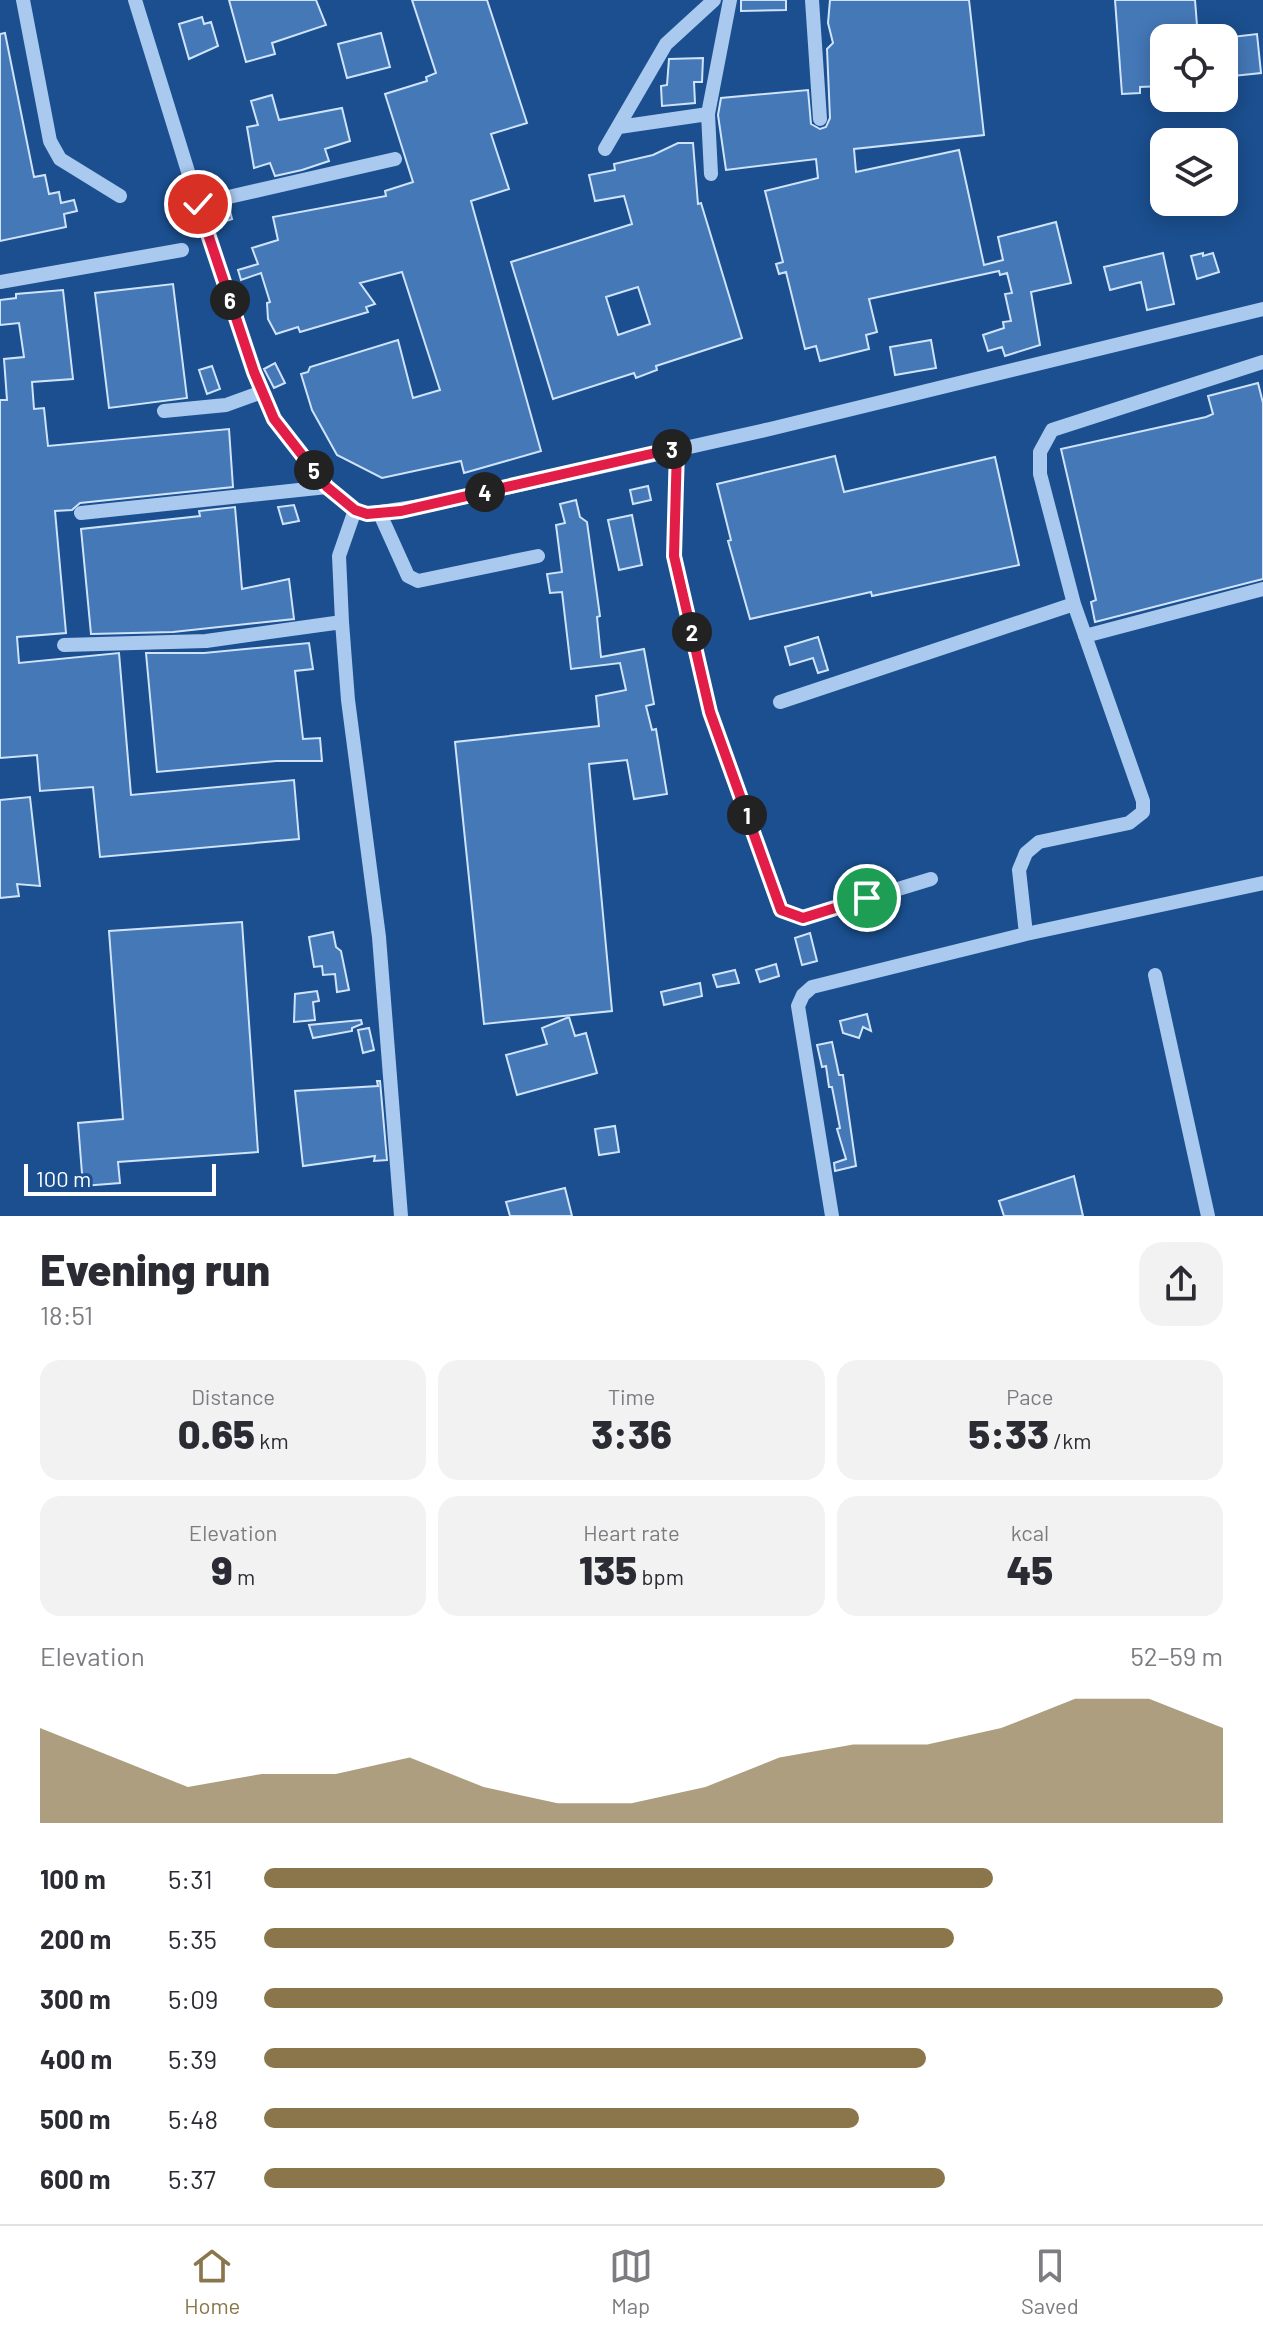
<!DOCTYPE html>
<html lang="en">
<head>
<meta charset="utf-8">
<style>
  :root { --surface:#fff; --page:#f2f2f3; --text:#2b2b33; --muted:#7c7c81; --line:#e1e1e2; --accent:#8a764a }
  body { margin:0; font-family:Barlow,sans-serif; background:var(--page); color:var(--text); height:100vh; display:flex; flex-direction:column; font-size:30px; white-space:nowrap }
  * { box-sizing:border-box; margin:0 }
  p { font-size:26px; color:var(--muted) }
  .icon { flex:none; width:44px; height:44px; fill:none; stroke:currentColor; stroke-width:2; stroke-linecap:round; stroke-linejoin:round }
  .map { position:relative; height:1216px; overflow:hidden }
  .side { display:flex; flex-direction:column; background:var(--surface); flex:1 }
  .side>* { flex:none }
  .fabs { position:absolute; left:1150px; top:24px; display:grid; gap:16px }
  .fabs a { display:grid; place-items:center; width:88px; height:88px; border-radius:16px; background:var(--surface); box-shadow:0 4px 20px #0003; font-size:40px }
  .scale { position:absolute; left:24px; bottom:20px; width:192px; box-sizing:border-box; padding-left:8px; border:4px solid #fff; border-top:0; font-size:22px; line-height:28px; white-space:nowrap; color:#fff; -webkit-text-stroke:6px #1b4f8f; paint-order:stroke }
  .pin { position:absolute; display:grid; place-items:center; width:68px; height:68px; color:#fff; margin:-34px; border:4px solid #fff; border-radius:50%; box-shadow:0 2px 8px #0007 }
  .km { position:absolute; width:40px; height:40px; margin:-20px; border-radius:50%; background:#222; color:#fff; font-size:22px; line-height:40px; text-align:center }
  .round { display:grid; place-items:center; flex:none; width:84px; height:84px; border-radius:24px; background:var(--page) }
  .overview { display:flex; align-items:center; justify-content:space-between; height:136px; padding:0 40px }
  h1 { font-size:44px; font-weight:800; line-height:60px }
  .figures { display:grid; grid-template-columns:repeat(3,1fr); gap:12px; height:136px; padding:8px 40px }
  .figures div { display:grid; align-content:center; border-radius:20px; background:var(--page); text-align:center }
  .figures b { font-size:40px; font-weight:800 }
  .figures small { font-size:22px; font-weight:400 }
  .figures p { font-size:22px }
  .chart { height:224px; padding:16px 40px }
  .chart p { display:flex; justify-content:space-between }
  .chart svg { width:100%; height:144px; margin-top:8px; fill:var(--accent); opacity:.7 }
  ul { padding:0 40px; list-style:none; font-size:26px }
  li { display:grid; grid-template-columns:128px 96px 1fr; align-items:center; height:60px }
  li i { height:20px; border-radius:10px; background:var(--accent) }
  .tab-bar { display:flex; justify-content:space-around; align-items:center; height:112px; border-top:2px solid var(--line); background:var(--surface); font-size:22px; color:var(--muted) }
  .tab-bar a { display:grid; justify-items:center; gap:4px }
  .tab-bar .current { color:var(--accent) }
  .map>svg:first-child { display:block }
  .building { fill:#4478b7; stroke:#cfe3fa; stroke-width:2; fill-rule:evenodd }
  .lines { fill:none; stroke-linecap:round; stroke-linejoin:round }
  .minor { stroke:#a9c9ee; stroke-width:14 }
  .route-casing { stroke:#fff; stroke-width:16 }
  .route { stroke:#e11d48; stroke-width:10 }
</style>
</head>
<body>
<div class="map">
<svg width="1263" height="1216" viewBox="0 0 1263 1216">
  <rect width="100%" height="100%" fill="#1b4f8f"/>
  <path class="building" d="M229,0H316L326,25L272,43L275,54L246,62Z
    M412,0H487L527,123L491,134L509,189L471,201L541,451L464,473L461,461L382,478L337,455L312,410L301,374L308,372L310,367L398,340L413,398L440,390L402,272L360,283L375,304L366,307L368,312L300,332L298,327L276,334L268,319L267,303L270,302L261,273L241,280L238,270L258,264L252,248L278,240L273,217L386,196L385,191L413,182L385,94L427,81L426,77L436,73Z
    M741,0H786V10L741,11Z
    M830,0H969L984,135L854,149L856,172L959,150L984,265L1003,260L998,237L1056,222L1071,283L1031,292L1040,345L1005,356L1002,347L988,351L983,335L1004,328L1003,322L1011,321L1005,294L1012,293L1007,273L1000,275L999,271L869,299L877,332L866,335L869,349L820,361L816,346L805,349L786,272L779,274L776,264L783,262L765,191L818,178L816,159L726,170L718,115L721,98L808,90L811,124L820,129L826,127L830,118L827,49L833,43L828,23Z
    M1115,0H1195L1198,38H1164V86L1140,87V93L1122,94Z
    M202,17L204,24L211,22L218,46L189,59L179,24Z
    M5,33L34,177L45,175L49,194L59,192L61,203L74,200L77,211L64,214L66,227L0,241V34Z
    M381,33L390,67L347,78L338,44Z
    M1257,34L1261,73L1224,77V38Z
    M703,58L702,82H694L695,103L662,106L661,86L667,85L669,59Z
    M272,95L279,120L342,108L350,141L325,149L329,161L302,170L275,176L270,163L254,168L247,127L258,125L251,101Z
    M678,143H693L698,204L701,203L742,338L656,366L657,370L636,378L634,373L553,399L511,262L632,224L624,196L595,201L589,175L615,170L614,164L653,155ZM638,287L650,324L618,335L606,297Z
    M229,207L232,219L217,224L214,211Z
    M1163,253L1174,304L1147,310L1141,282L1110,290L1104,267Z
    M1203,253V256L1213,253L1219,272L1197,279L1191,256Z
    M173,284L187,398L109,408L95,293Z
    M63,290L73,379L32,382L34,409L44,408L48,446L229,429L233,487L80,503L72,510L55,511L66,633L17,637L19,663L119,653L131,795L294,780L299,839L100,857L93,787L40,791L37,755L0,758V400H7L4,359L24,357L19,323L0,325V300L16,298V294Z
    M931,340L936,368L895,375L890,347Z
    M275,363L285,383L274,388L264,369Z
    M212,366L220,389L207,394L199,370Z
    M1258,383L1263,403V579L1095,622L1091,602L1096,600L1061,449L1206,417L1213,414L1208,396Z
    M835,456L844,492L995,457L1019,565L872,596L871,592L750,619L728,541L731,540L717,484Z
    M648,486L651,500L633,504L630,490Z
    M576,500L580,517L587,522L600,616L597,617L601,657L644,649L654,704L646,706L652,730L656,729L667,794L634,799L627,760L589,764L612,1011L484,1024L455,742L599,726L596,696L626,690L620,663L571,669L562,592L550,593L547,574L562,572L556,525L565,523L560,504Z
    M294,505L299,521L283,524L278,507Z
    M235,507L242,589L289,579L294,619L173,632L91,634L81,529L200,516L199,511Z
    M632,515L642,565L619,570L608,520Z
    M818,637L828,670L818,673L813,658L790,665L785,647Z
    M309,643L313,669L295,671L303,739L320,738L322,761H276L157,772L146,653H204Z
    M30,797L40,886L17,884L19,896L0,898V800Z
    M242,922L258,1152L118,1162L120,1183L83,1186L78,1123L123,1119L109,931Z
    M333,932L336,947L341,951L349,990L337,992L335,974L323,975L322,966L314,967L309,937Z
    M810,933L817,961L802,965L795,938Z
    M776,964L779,976L760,982L756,970Z
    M735,970L739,983L717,987L713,975Z
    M700,983L702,996L664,1005L661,992Z
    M317,991L319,1001L313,1002L315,1020L294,1022L295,994Z
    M867,1014L871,1031L863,1027L859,1038L843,1033L840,1021Z
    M569,1017L575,1036L586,1033L597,1073L517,1095L506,1055L547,1044L542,1028Z
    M361,1020L362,1024L352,1028V1031L313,1038L309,1025Z
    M369,1028L374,1050L363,1053L358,1030Z
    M832,1042L839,1075H843L856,1166L835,1171L834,1163L846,1159L837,1129L840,1128L832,1087H829L826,1066L822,1067L817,1045Z
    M377,1081H380L387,1160L374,1161L375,1156L303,1166L295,1091L378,1086Z
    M615,1126L619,1152L599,1155L595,1129Z
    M1074,1176L1083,1216H1004L999,1201Z
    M565,1188L572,1216H510L506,1202Z"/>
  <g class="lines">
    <path class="minor" d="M23,0L50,141L60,159L120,196
      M135,0L198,204L254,372L274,419L327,487L355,510L367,514L434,504L770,429L1263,309
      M812,0L820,119
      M619,127L708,114
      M605,149L666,44L714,0
      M711,174L708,114L730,0
      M198,204L395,159
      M0,282L182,250
      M164,411L226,405L262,392
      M677,448L674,556L710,712L781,910L803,918L931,879
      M355,510L339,556L342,622L348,700L379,937L401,1216
      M81,513L327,487
      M380,514L408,576L418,581L538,556
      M1085,636L1263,589
      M64,645L206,641L342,622
      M780,702L1074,604
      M1026,934L1019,870L1026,853L1039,842L1129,823L1143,812V801L1074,604L1040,474V452L1052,430L1263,362
      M1155,975L1208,1216
      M832,1216L798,1006L803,995L812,987L1026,934L1263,883"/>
  </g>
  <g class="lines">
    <defs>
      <path id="route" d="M198,204L254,372L274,419L327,487L355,510L367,514L401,511L677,448L674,556L710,712L781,910L803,918L867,898"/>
    </defs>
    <use href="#route" class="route-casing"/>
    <use href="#route" class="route"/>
  </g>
</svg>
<div class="fabs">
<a><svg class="icon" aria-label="locate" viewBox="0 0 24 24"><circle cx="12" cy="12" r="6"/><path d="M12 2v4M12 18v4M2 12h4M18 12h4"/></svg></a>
<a><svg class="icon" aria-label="layers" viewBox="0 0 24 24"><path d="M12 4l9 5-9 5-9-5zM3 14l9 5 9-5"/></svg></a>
</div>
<div class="scale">100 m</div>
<div class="pin" style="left:867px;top:898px;background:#1e9e55"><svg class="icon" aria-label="arrive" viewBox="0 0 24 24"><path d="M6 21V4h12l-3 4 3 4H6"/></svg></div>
<div class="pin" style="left:198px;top:204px;background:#d93025"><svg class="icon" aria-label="check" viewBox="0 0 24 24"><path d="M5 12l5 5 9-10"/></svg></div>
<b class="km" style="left:747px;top:815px">1</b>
<b class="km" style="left:692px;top:632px">2</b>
<b class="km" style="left:672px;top:449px">3</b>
<b class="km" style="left:485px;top:492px">4</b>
<b class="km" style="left:314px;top:470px">5</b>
<b class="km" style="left:230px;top:300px">6</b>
</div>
<section class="side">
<div class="overview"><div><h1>Evening run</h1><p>18:51</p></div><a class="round"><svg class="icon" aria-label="share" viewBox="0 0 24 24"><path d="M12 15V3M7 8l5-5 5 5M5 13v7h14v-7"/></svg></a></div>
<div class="figures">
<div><p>Distance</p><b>0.65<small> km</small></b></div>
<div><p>Time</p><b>3:36</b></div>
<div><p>Pace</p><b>5:33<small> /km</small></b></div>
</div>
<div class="figures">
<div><p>Elevation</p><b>9<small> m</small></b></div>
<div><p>Heart rate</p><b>135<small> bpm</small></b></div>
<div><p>kcal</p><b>45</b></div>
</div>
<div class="chart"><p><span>Elevation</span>52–59 m</p>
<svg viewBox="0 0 160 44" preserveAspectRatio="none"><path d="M0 44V15L10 24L20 33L30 29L40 29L50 24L60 33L70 38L80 38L90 33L100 24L110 20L120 20L130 15L140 6L150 6L160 15V44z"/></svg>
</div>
<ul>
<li><b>100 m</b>5:31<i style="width:76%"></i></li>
<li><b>200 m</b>5:35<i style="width:72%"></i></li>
<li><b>300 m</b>5:09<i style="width:100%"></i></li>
<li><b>400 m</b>5:39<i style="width:69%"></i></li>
<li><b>500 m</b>5:48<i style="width:62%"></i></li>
<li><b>600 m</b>5:37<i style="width:71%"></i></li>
</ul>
</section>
<nav class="tab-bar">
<a class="current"><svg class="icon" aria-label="home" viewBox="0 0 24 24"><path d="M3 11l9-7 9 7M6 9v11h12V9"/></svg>Home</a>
<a><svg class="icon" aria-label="map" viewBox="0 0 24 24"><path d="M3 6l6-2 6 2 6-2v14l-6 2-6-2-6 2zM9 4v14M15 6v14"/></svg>Map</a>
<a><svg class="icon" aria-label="saved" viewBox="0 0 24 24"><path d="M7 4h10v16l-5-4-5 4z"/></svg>Saved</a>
</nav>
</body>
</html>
